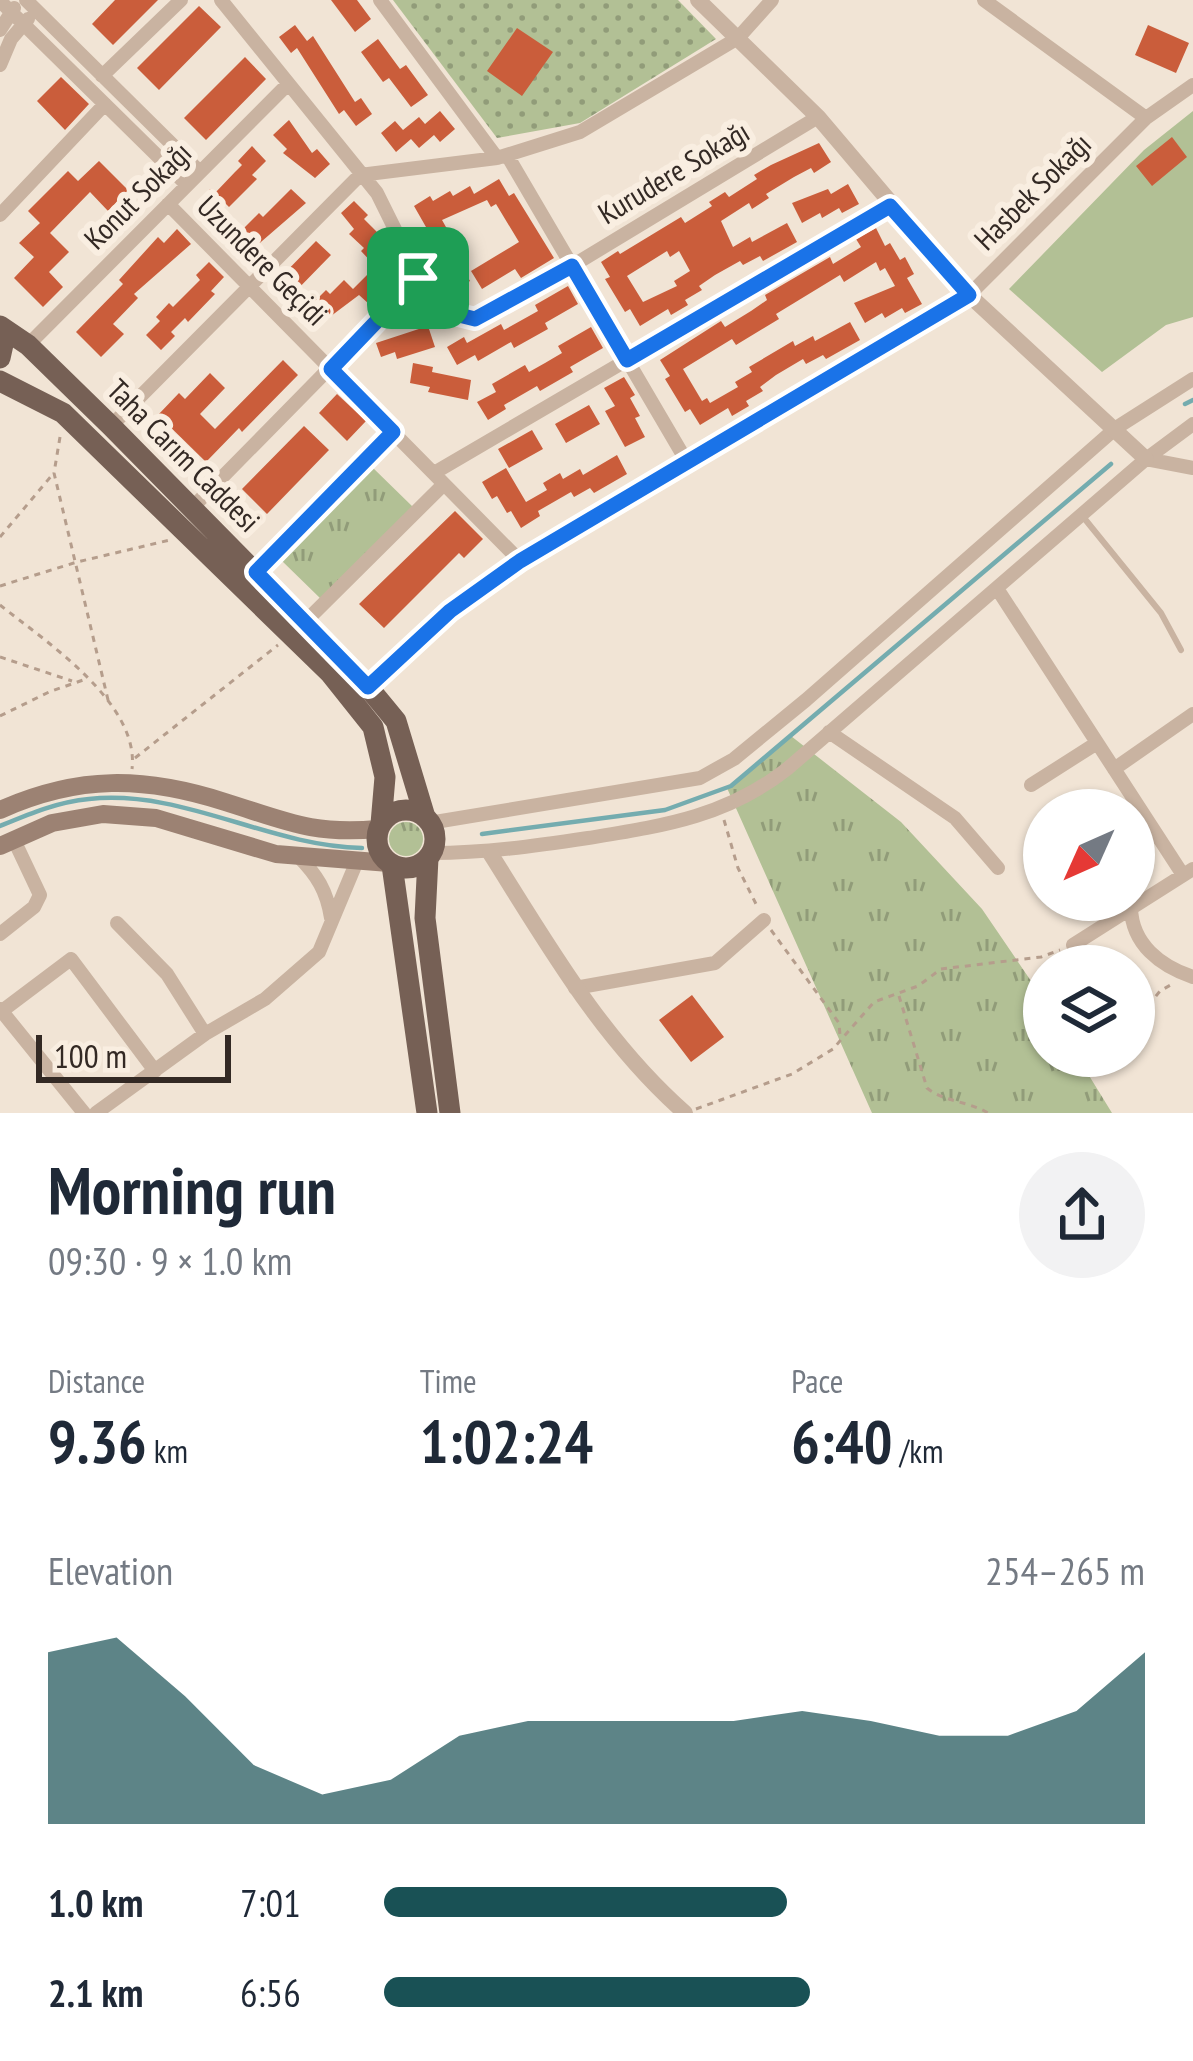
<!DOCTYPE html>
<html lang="en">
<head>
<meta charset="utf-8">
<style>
  :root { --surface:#fff; --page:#f2f2f3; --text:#1f2937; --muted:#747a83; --accent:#195155 }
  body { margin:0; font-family:"PT Sans Narrow",sans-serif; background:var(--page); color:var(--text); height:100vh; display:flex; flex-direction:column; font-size:45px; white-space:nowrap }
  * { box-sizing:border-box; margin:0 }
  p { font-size:39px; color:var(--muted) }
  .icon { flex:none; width:66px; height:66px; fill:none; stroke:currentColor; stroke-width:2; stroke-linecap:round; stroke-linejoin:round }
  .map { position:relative; height:1113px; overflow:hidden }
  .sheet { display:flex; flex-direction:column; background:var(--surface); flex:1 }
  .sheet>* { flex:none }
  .needle { width:78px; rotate:225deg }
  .buttons { position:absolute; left:1023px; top:789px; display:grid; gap:24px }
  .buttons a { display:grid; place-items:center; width:132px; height:132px; border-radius:50%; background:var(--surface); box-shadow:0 3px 9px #0004; font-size:60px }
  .scale { position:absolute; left:36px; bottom:30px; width:195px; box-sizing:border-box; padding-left:12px; border:6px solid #332924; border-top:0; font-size:33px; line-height:42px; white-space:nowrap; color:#332924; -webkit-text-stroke:9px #f9eee1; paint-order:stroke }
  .pin { position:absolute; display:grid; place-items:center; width:102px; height:102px; color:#fff; margin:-51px; border-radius:24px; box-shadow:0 6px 18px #0006 }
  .round { display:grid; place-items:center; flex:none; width:126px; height:126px; border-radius:63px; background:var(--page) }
  .summary { display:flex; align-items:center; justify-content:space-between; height:204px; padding:0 48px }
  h1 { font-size:66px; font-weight:600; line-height:90px }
  .metrics { display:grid; grid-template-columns:repeat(3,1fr); gap:18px; height:204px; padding:12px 48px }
  .metrics div { display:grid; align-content:center }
  .metrics b { font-size:60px; font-weight:600 }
  .metrics small { font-size:33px; font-weight:400 }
  .metrics p { font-size:33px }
  .chart { height:336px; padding:24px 48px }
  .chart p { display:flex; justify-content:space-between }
  .chart svg { width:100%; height:216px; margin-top:12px; fill:var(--accent); opacity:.7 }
  ul { padding:0 48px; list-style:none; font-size:39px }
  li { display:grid; grid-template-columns:192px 144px 1fr; align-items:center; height:90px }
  li i { height:30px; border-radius:15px; background:var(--accent) }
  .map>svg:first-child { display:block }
  .grass { fill:url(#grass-tufts) }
  .park { fill:url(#park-dots) }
  .pitch { fill:#b2c095 }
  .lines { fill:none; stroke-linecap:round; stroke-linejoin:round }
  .stream { stroke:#74acaf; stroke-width:4.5 }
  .building { fill:#ca5d3b; fill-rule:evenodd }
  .path { stroke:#b59d8c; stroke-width:3; stroke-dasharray:6 6; stroke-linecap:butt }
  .service { stroke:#c9b3a1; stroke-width:6 }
  .minor { stroke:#c9b3a1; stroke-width:14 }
  .tertiary { stroke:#c9b3a1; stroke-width:16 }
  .secondary { stroke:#9c8273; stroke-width:18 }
  .primary { stroke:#766055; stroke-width:21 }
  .route-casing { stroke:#fff; stroke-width:24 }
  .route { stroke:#1a73e8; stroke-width:15 }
  .labels { text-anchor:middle; stroke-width:12; stroke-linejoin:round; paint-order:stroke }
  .street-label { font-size:30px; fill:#332924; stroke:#f9eee1 }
</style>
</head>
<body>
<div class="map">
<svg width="1193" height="1113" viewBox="0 0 1193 1113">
  <defs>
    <pattern id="grass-tufts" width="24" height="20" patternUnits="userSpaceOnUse" patternTransform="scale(3)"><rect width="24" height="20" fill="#b2c095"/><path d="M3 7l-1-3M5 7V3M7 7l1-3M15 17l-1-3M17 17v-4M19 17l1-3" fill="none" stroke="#919c79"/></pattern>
    <pattern id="park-dots" width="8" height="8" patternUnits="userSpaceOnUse" patternTransform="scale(3)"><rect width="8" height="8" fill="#b2c095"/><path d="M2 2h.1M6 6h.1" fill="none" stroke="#919c79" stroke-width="1.8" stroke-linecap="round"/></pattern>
  </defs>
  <rect width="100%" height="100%" fill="#f1e4d5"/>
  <path class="grass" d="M371,466L413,507L322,600L281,560Z
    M791,736L901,822L982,909L1044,1000V1056H1077L1112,1113H872L727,788Z
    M389 839a17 17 0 1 1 34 0a17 17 0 1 1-34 0Z"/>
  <path class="park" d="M393,0H678L716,39L580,123L497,138Z"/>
  <path class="pitch" d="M1193,111V317L1166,325L1102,372L1009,289L1144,150Z"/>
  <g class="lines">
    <path class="stream" d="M1185,404L1193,400
      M0,826C29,814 57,802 89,799C183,789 268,846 362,848
      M482,834L665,810L731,786L1111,464"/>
  </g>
  <path class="building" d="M115,0H158L113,45L92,24Z
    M331,0H357L371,19L355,32Z
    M199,6L221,27L159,90L137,68Z
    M295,25L307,41L313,36L355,102L361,98L372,114L356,126L344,110L339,114L297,48L291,53L279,37Z
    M1148,25L1189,43L1176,73L1135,55Z
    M517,28L553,52L522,96L487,71Z
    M378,39L400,69L406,65L428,95L411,107L389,78L383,82L361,52Z
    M245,57L266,79L206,140L184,118Z
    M61,77L89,104L65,130L37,101Z
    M440,111L455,129L440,142L434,135L419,148L411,139L396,152L381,133L395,121L403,130L419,117L425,124Z
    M289,120L312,153L317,149L330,164L315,178L283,153L287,149L273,135Z
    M1172,137L1187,157L1152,186L1136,166Z
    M819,143L831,162L814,173L811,168L794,177L766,194L769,198L752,209L749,203L721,221L733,247L750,237L752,242L787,223L797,242L763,261L760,256L743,265L740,261L715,275L699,286L702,290L685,300L688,305L671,315L668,309L640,326L630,309L625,312L605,279L610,277L601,262L618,251L620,254L681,217L685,223L712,206L709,202L725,192L729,197L757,179L754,175L771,165ZM667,251L670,257L679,251L690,271L674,281L677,286L643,302L627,276Z
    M252,146L266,161L252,175L257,179L229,207L225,203L211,217L196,203L210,189L215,193L235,172L242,165L238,161Z
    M99,161L128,190L108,211L90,192L50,233L69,252L49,272L63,287L43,307L14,278L34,257L19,243L40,223L28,211L68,171L78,181Z
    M499,179L509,196L514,193L554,258L521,278L515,269L482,289L471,271L519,242L496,204L491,207L487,200L442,220L455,243L450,246L470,281L451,292L431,256L436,254L426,236L430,234L414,206L430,196L433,201L450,191L453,196L470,186L474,194Z
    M848,184L859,204L842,213L839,208L822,218L820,213L802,223L792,203L828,189L831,194Z
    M291,189L306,203L247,254L232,240L259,213L263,217Z
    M354,201L368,215L364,219L378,233L375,237L389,251L375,266L361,251L364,248L349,234L354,229L341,213Z
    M876,228L885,246L890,243L900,260L905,257L914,274L907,278L922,304L905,313L902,308L885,318L882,313L865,323L854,303L895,286L885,268L880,271L876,262L844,282L840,275L776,314L779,319L736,345L732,339L683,369L702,401L707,398L710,403L738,387L735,382L752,372L749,367L793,341L795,346L813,336L815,341L850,322L860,340L826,359L823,355L806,364L803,359L776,375L760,387L763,391L746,401L749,406L732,416L728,408L700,425L690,409L685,412L665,379L670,376L660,360L721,321L725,327L751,311L767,300L765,295L830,257L833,264L861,247L856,239Z
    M177,229L191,244L134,294L138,298L113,324L124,334L101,357L76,332L123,284L119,280L158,237L164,243Z
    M316,241L331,255L290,297L275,283Z
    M209,262L224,277L211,291L215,294L188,322L185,318L171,332L175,336L161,350L146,335L160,321L156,317L169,303L173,307L200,280L196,275Z
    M367,275L382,290L369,304L359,295L327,319L312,304L326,290L330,294L344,280L353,289Z
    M568,286L578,304L545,323L548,329L514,348L511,342L478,361L475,355L457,365L447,347L464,337L467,343L501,324L504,330L538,311L535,305Z
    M428,326L435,347L397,359L395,352L381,357L376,343Z
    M591,327L603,348L570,367L573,372L540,391L537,386L504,405L506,409L488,420L477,402L496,392L492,384L525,365L529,372L545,363L562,353L558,346Z
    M283,360L298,375L242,432L239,428L206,462L158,415L179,393L185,399L210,373L225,388L200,414L215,429Z
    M413,363L433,367L432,372L471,380L468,400L428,392L430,387L410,383Z
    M624,377L635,395L630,398L640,416L635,418L645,437L625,447L605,411L615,406L604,388Z
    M337,394L366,421L347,441L319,413Z
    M589,405L600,424L566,443L555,424Z
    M304,426L329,450L267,514L242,489Z
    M532,430L543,449L509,468L498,449Z
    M617,455L627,474L594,493L590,488L574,497L571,492L538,511L540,516L521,528L511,511L507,513L497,496L492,499L482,482L506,468L526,502L547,490L543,483L560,473L563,479L580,469L583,475Z
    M455,511L483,539L464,558L459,553L384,628L359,604Z
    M692,995L724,1037L691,1062L659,1020Z"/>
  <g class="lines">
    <path class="path" d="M60,437L54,473L109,704
      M0,537L53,474
      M0,586L77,562L170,540
      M0,605C45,641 140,703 132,769
      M0,657L72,681
      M0,716L49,692L86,679
      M135,758L278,645
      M724,820L738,868L757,906
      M771,930L839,1023L840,1035
      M899,996L927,1088C944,1102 968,1101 988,1113
      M1141,1015L1160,991L1174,983
      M696,1109L792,1074L833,1049L874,1002L918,986L941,969L1041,957L1060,950"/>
    <path class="service" d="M1084,518L1161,613L1181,650"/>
    <path class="minor" d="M26,0L200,172
      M221,0L377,193L424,288L447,312L475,319L572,266L818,117
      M380,0L497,158
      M984,0L1146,118
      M0,1L187,185
      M0,30L14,8
      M0,65L11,39L28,19
      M102,76L181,0
      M507,155L687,462
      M360,175L497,158L580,132L738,38L772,0
      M168,204L520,561
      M0,215L105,104
      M28,345L287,85
      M111,426L360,175
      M1146,459L1193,468
      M434,473L890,206
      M192,508L418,278
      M256,572L393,432
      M998,590L1183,875
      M305,622L444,484
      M368,687L450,611L520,561L969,295L1146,118L1193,85
      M829,732L955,818L998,868
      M1114,769L1193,714
      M1031,785L1097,743
      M429,823L700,778L734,759L806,700L1116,428L1193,379
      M432,853C485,853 535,846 588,838C662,826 726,817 787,769L1146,459L1193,424
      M298,856C317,875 327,891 331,918
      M1131,908C1132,944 1160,966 1193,977
      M117,923L167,974L205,1034
      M0,934L34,907L40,895L14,840
      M1073,945L1193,869
      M575,988L715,963L764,920
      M0,1009L84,1113
      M2,1011L71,959L155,1071
      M96,1113L205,1034L265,999L319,952L357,861"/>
    <path class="tertiary" d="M698,0L818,117L969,295L1146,459
      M490,853C548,945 602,1040 685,1113"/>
    <path class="secondary" d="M0,810C78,775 144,776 225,802C286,821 312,835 378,829
      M0,846L52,823L103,814L156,818L276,854L389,863"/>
    <path class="primary" d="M0,326L28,345L111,426L368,687L396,721L425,817
      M0,328L4,340L0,358
      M0,381L63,413L330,673L373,727L385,777L381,824
      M377 839a29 29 0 1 1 58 0a29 29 0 1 1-58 0Z
      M428,858L425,918L450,1113
      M392,865L427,1113"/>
  </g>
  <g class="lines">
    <defs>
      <path id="route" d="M890,206L969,295L520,561L450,611L368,687L256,572L393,432L331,369L418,278L447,312L475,319L572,266L627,360Z"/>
    </defs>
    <use href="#route" class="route-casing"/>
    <use href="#route" class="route"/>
  </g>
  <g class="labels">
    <g class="street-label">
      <text transform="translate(674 173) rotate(-31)" y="10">Kurudere Sokağı</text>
      <text transform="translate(1033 192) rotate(-45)" y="10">Hasbek Sokağı</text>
      <text transform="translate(138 196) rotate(-45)" y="10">Konut Sokağı</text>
      <text transform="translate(262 261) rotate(45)" y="10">Uzundere Geçidi</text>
      <text transform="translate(183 456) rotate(45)" y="10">Taha Carım Caddesi</text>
    </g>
  </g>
</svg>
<div class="buttons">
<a><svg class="needle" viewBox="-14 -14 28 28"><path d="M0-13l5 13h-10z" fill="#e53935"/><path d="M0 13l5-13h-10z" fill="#747a83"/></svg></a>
<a><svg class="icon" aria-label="layers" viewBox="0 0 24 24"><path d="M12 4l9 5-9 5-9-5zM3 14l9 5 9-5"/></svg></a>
</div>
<div class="scale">100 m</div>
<div class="pin" style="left:418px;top:278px;background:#1e9e55"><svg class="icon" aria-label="arrive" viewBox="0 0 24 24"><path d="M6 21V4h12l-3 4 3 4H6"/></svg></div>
</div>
<section class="sheet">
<div class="summary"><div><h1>Morning run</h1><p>09:30 · 9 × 1.0 km</p></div><a class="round"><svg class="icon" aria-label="share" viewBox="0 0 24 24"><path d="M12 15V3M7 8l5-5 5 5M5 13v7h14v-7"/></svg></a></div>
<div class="metrics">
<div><p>Distance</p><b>9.36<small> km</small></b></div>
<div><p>Time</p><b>1:02:24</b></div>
<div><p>Pace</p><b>6:40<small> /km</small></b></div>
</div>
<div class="chart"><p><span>Elevation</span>254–265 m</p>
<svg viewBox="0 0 160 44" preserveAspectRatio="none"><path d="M0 44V9L10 6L20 18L30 32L40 38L50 35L60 26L70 23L80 23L90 23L100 23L110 21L120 23L130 26L140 26L150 21L160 9V44z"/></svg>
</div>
<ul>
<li><b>1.0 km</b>7:01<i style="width:53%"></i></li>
<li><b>2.1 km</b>6:56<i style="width:56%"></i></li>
</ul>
</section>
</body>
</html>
